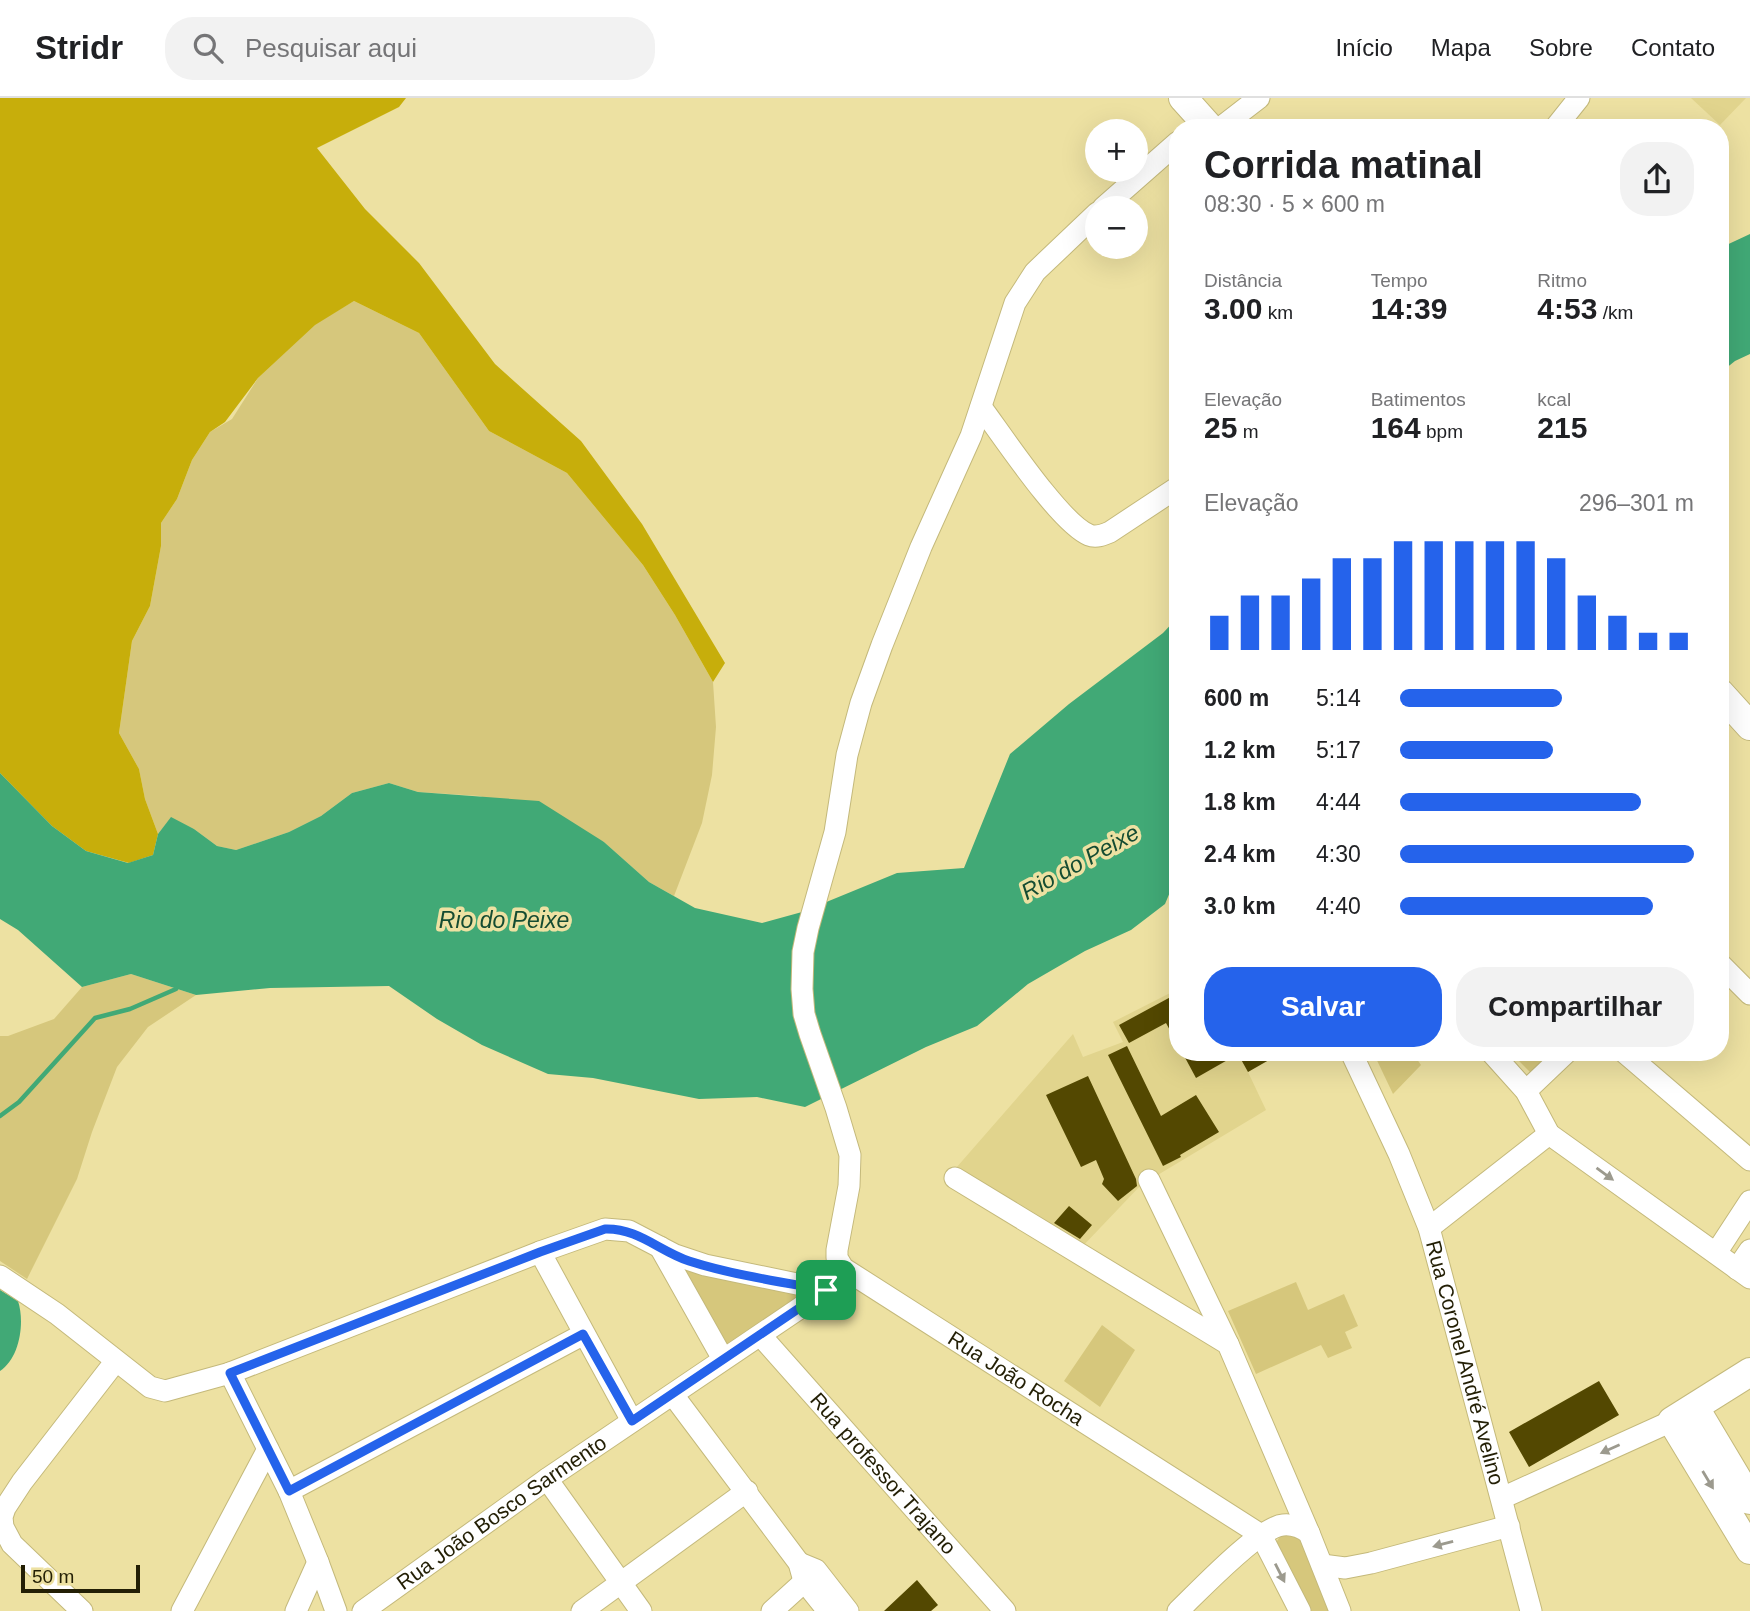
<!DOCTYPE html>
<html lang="pt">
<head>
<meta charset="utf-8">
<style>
  :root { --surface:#fff; --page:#f2f2f2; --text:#202124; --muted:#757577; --line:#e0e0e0; --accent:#2563eb }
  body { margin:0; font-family:Helvetica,sans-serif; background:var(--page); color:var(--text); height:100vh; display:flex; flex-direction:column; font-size:26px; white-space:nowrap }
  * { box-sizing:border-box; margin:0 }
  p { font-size:23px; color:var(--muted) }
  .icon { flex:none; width:38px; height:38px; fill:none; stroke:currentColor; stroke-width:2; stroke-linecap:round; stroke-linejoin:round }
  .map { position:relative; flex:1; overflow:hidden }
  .drawer { position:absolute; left:1169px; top:21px; width:560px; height:942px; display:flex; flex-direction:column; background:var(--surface); border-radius:28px; box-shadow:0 7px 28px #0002 }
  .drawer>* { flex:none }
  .tools { position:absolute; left:1085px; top:21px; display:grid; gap:14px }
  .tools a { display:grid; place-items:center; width:63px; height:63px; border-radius:50%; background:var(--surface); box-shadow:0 7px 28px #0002; font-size:35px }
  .scale { position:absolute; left:21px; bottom:18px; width:119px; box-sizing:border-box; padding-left:7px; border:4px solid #231f05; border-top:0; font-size:19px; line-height:24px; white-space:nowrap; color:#231f05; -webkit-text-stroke:5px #ede1a2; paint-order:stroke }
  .pin { position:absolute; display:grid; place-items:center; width:60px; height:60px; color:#fff; margin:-30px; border-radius:14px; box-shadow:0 4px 10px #0006 }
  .round { display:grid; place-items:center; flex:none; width:74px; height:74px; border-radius:28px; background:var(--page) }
  .head { display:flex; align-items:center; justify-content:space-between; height:119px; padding:0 35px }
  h1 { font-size:38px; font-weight:800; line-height:52px }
  .figures { display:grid; grid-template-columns:repeat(3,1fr); gap:10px; height:119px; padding:7px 35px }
  .figures div { display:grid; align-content:center }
  .figures b { font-size:30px; font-weight:800 }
  .figures small { font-size:19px; font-weight:400 }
  .figures p { font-size:19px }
  .chart { height:196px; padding:14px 35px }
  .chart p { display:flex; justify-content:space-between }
  .chart svg { width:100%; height:126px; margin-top:7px; stroke:var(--accent); stroke-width:6 }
  .button { display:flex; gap:14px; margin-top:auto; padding:14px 35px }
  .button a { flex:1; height:80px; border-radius:28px; background:var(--accent); color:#fff; font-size:28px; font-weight:800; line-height:80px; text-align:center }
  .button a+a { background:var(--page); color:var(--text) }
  ul { padding:0 35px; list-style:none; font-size:23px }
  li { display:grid; grid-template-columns:112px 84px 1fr; align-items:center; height:52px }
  li i { height:18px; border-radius:9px; background:var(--accent) }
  header { display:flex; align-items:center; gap:42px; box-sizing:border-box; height:98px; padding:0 35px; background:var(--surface); border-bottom:2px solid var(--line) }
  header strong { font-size:33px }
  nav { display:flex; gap:38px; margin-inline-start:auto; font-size:24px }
  .search { width:490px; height:63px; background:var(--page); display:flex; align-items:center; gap:18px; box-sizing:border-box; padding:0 24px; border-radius:28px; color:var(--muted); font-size:26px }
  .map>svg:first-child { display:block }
  .built { fill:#e1d48d }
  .green { fill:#d6c77c }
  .forest { fill:#c7ae0b }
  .water { fill:#41a976 }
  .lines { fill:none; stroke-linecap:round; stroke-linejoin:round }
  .stream { stroke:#41a976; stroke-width:4.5 }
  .building { fill:#534801 }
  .minor-casing { stroke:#c4b97b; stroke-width:23 }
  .major-casing { stroke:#c4b97b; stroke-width:30 }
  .minor { stroke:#fff; stroke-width:21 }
  .major { stroke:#fff; stroke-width:28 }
  .oneway { fill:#9c9a8e }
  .route-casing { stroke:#fff; stroke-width:14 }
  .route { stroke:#2563eb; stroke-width:9 }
  .labels { text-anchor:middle; stroke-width:7; stroke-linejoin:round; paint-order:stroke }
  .street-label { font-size:21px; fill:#231f05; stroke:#ede1a2 }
  .water-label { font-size:23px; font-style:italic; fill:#154c32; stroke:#ede1a2 }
</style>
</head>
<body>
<header>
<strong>Stridr</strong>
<div class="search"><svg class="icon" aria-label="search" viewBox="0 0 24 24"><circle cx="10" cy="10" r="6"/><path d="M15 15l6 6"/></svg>Pesquisar aqui</div>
<nav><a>Início</a><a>Mapa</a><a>Sobre</a><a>Contato</a></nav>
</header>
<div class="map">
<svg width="1750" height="1513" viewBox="0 0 1750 1513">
  <rect width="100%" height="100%" fill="#ede1a2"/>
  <path class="built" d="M1691,0H1746L1720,27Z
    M1178,891V954H1283L1248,974L1266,1012L1141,1087L1080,1151L956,1070L1073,936L1083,959L1123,944L1113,924Z"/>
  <path class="green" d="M354,203L419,235L489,333L567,375L643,467L675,517L713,584L716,629L712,677L702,725L674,798L649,784L604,744L480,698L418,694L389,685L352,695L321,718L289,734L236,752L217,748L194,731L171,720L158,736L145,701L139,671L119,635L132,543L150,508L161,448V425L177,401L192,362L210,334L232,321L258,280L315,226Z
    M131,876L196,897L148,929L117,969L92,1034L77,1081L27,1181L0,1163V938H8L54,921L82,889Z
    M1373,954H1412L1421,967L1393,996Z
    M1510,954H1557L1533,977Z
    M681,1171L811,1200L731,1257Z
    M1296,1184L1308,1212L1344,1196L1358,1228L1345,1234L1352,1250L1328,1260L1321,1247L1256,1276L1228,1213Z
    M1102,1227L1135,1252L1100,1309L1064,1283Z
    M1298,1436L1335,1513H1308L1275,1446L1281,1437Z"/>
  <path class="forest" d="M0,0H406L399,9L317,50L365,111L419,165L495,266L581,343L642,426L725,565L713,584L675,517L643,467L567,375L489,333L419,235L354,203L315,227L258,280L225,324L210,334L192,362L177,401L161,425V448L150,508L132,543L119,635L139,671L145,701L158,736L153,757L129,765L86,753L52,728L0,675Z"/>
  <path class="water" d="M1750,136V256L1735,263L1720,275V150Z
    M1178,519V775L1165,806L1131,832L1085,853L1028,886L977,928L926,949L805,1009L757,999L699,1001L593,980L548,976L482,947L437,921L389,888L270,890L196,897L131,876L82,889L18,832L0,821V675L52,728L86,753L128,765L153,757L158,736L171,719L194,731L217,748L236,752L289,734L321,718L352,695L389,685L418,694L539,703L604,744L649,784L695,810L762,825L802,814L897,775L964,770L1010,656L1069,606L1163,535Z
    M0,1192L18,1203C25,1224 20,1260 0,1273Z"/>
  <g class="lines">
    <path class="stream" d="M0,1018L19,1004L95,920L130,911L176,891"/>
  </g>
  <path class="building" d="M1178,895V947L1166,925L1129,945L1119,927Z
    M1127,948L1161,1018L1196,997L1219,1034L1180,1057L1181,1059L1163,1068L1108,957Z
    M1182,954H1283L1248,974L1238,956L1196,980Z
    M1088,978L1136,1081L1137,1088L1118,1103L1102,1086L1104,1081L1096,1062L1081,1069L1046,997Z
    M1069,1108L1092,1127L1080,1141L1054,1125Z
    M1599,1283L1619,1317L1529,1369L1509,1334Z
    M917,1482L938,1507L931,1513H884Z"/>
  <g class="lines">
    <defs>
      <g id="minor">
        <path d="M1220,30L1259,0"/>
        <path d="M1555,30L1579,0"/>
        <path d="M1103,110L1178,44"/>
        <path id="s1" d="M1097,115L1035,174L1015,205L971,338L921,449L882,547L861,605L847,657L835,734L808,830L803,854L802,891L804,916L810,936L836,1010L850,1057L849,1088L837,1152V1160L843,1170L1261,1437"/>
        <path d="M981,309C1002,337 1060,425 1089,437C1096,440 1103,437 1110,434L1178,389"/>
        <path d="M1720,866L1750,896"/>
        <path id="s2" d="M1351,954L1399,1056L1429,1130L1531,1513"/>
        <path d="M1491,954L1526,993L1549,1036L1750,1180"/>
        <path d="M1624,954L1750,1062"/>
        <path d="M1526,993L1567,954"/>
        <path d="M955,1080L1228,1246L1309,1435"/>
        <path d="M1149,1082L1228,1246"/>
        <path d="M1429,1130L1549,1036"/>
        <path d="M660,1149L723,1261"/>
        <path d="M540,1154L632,1323"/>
        <path d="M1716,1155L1750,1103"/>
        <path d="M1737,1171L1750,1152"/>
        <path d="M0,1178L57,1216L150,1289L165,1293L230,1275L540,1154L605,1131L629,1133L675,1157L705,1167L826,1192"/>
        <path id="s3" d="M761,1238L1005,1513"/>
        <path d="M230,1275L289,1393L318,1464L336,1513"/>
        <path d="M673,1297L799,1465L804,1483L828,1513"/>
        <path d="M547,1381L641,1513"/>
        <path d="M289,1393L584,1236"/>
        <path d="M1502,1400L1672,1323"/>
        <path d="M1261,1437L1300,1513"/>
        <path d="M799,1465L816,1472L848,1513"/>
        <path d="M1322,1467L1345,1470L1371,1465L1509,1428"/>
        <path d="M82,1513L12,1446L3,1429L2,1419L5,1410L22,1384L115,1264"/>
        <path d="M182,1513L268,1351"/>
        <path d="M296,1513L318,1464"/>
        <path id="s4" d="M363,1513L547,1381L831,1189"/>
        <path d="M582,1513L747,1393"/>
        <path d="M772,1513L815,1474"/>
        <path d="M1178,1513C1198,1494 1259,1429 1283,1427C1293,1426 1301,1429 1309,1435L1340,1513"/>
      </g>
      <path id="major" d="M1183,0L1210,30
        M1720,595L1750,628
        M1750,1274L1672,1323L1750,1452
        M1695,1310L1750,1402"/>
    </defs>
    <use href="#minor" class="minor-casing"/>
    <use href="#major" class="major-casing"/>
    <use href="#minor" class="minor"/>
    <use href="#major" class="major"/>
  </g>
  <defs><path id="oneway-solid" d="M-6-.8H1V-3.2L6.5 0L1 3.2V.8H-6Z" transform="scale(1.75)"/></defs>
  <g class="oneway">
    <use href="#oneway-solid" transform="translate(1605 1076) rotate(36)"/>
    <use href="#oneway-solid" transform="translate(1610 1351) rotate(156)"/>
    <use href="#oneway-solid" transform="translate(1708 1382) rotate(59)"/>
    <use href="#oneway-solid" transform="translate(1443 1446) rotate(165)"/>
    <use href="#oneway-solid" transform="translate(1280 1475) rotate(63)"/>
  </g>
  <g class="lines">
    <defs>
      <path id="route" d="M605,1131C638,1130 659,1153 689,1163C733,1177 781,1184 826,1192L632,1323L583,1236L289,1393L230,1275L540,1154Z"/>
    </defs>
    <use href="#route" class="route-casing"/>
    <use href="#route" class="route"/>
  </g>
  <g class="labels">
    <g class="street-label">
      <text dy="7" stroke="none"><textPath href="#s2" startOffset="332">Rua Coronel André Avelino</textPath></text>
      <text dy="7" stroke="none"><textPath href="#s1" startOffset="1339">Rua João Rocha</textPath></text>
      <text dy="7" stroke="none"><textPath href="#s3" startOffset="184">Rua professor Trajano</textPath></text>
      <text dy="7" stroke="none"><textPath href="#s4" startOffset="170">Rua João Bosco Sarmento</textPath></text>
    </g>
    <g class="water-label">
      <text transform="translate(1080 764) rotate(-29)" y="8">Rio do Peixe</text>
      <text x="504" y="830">Rio do Peixe</text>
    </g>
  </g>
</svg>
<div class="tools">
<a>+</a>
<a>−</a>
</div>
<div class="scale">50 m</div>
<div class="pin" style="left:826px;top:1192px;background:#1e9e55"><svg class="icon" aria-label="arrive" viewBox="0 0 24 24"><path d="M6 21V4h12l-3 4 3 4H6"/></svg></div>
<section class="drawer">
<div class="head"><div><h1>Corrida matinal</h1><p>08:30 · 5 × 600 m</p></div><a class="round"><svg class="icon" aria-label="share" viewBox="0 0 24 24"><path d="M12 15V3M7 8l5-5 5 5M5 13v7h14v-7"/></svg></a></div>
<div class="figures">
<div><p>Distância</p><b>3.00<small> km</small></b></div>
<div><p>Tempo</p><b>14:39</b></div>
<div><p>Ritmo</p><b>4:53<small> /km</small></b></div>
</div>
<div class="figures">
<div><p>Elevação</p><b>25<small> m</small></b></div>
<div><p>Batimentos</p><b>164<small> bpm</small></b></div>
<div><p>kcal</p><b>215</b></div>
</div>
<div class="chart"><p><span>Elevação</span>296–301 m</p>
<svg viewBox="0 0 160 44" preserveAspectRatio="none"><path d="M5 44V32M15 44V25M25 44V25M35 44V19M45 44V12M55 44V12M65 44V6M75 44V6M85 44V6M95 44V6M105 44V6M115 44V12M125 44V25M135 44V32M145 44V38M155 44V38"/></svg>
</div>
<ul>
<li><b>600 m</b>5:14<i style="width:55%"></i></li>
<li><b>1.2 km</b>5:17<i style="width:52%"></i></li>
<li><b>1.8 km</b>4:44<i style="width:82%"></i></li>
<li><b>2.4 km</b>4:30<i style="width:100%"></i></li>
<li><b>3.0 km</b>4:40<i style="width:86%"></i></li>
</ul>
<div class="button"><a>Salvar</a><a>Compartilhar</a></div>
</section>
</div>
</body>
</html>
